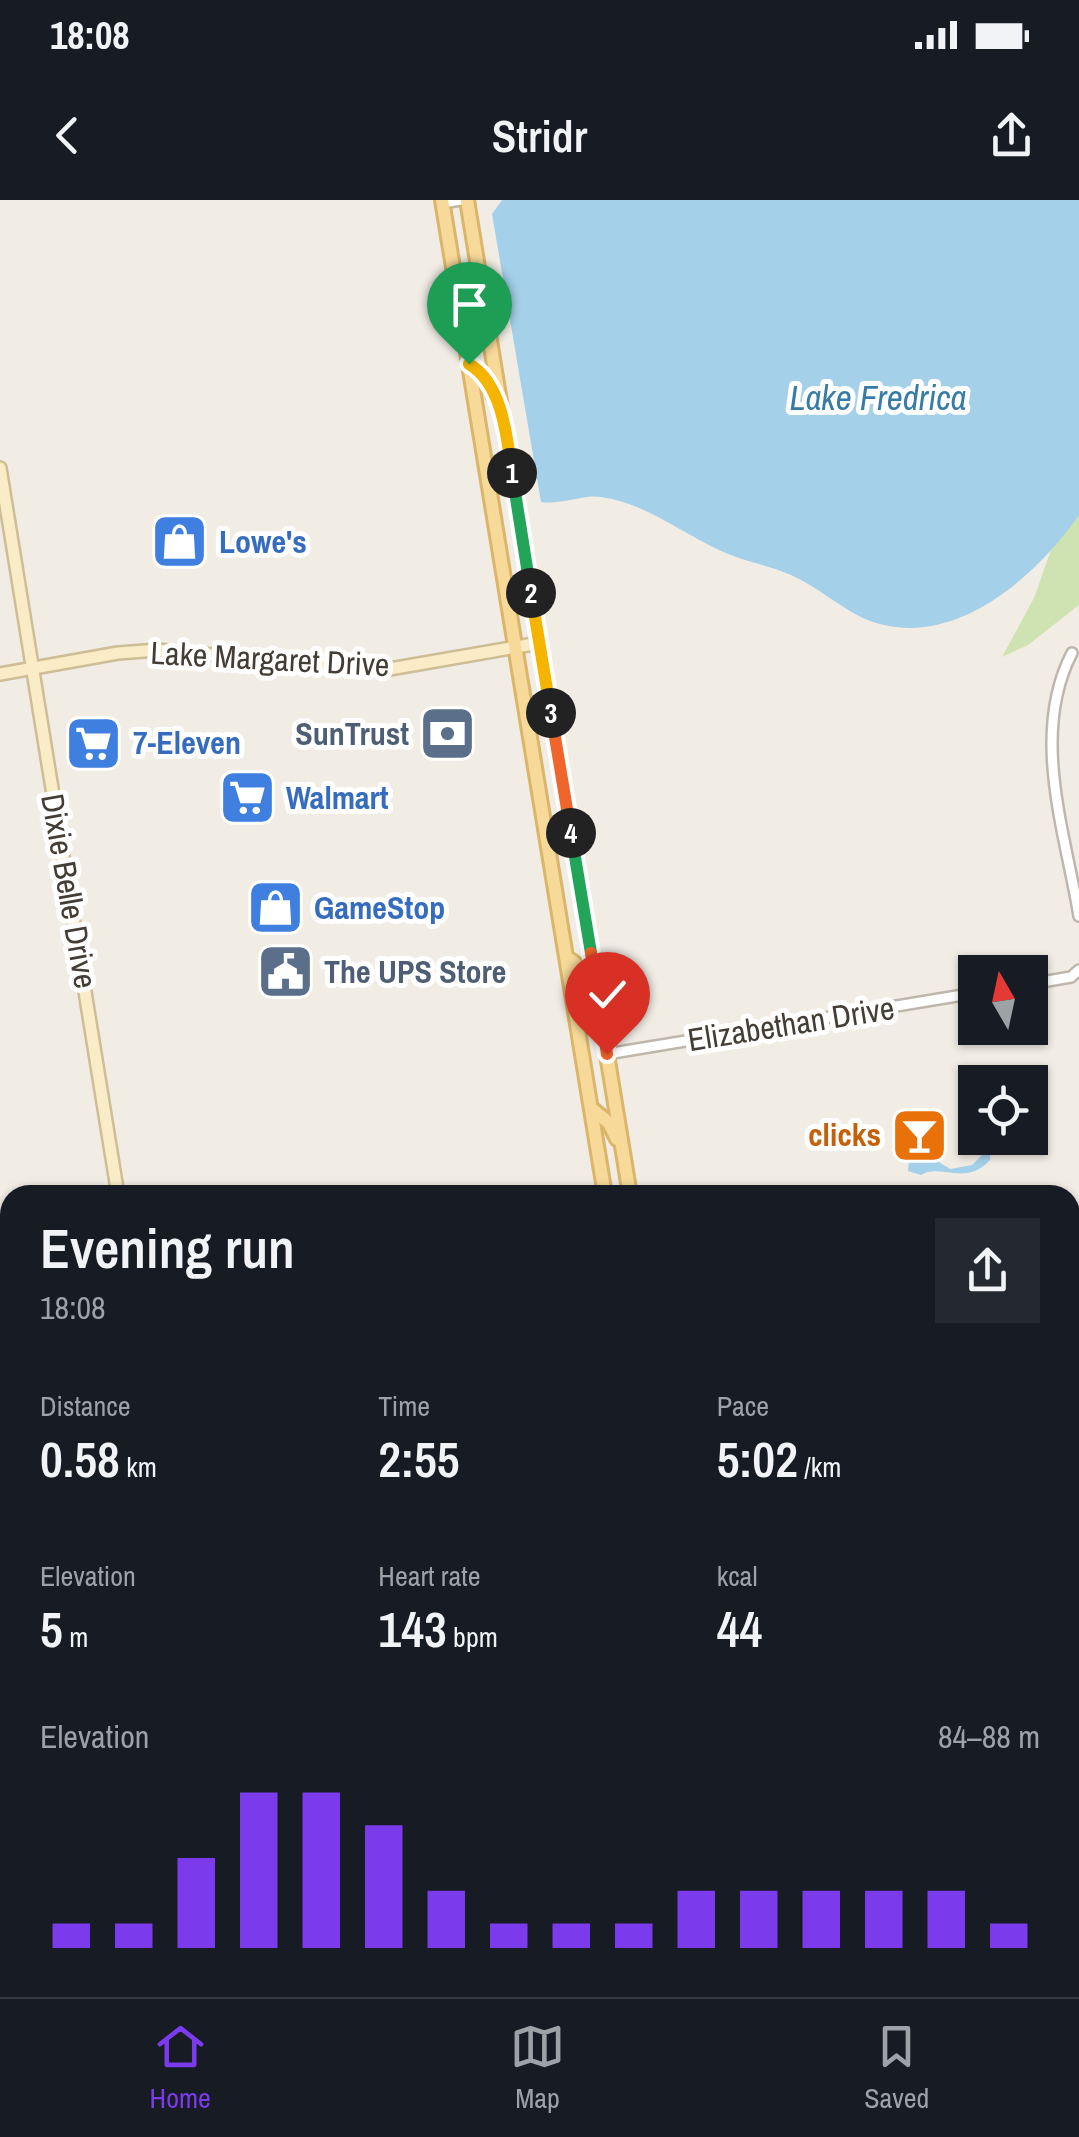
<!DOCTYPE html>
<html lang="en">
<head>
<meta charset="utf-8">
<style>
  :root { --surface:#171b24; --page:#242831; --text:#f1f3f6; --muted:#9ea1a6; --line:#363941; --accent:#7c3aed }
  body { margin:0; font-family:"Archivo Narrow",sans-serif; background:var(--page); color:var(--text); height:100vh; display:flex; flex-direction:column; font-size:38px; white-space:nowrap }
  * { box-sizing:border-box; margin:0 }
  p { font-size:32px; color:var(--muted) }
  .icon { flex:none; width:55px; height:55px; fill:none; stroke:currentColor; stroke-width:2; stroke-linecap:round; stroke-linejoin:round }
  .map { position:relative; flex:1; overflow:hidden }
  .sheet { position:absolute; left:0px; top:985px; width:1080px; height:812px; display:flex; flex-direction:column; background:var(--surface); border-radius:30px 30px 0 0; box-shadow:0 2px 8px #0004 }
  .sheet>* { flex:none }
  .needle { width:65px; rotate:351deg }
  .controls { position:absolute; left:958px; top:755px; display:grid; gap:20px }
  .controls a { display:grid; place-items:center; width:90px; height:90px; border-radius:0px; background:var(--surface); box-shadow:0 2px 8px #0004; font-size:50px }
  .pin { position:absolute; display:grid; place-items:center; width:85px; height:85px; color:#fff; margin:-102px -42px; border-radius:50% 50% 50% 0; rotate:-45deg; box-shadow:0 0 10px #0007 }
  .pin .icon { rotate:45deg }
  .km { position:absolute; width:50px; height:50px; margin:-25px; border-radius:50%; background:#222; color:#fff; font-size:28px; line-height:50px; text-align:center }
  .round { display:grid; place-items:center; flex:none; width:105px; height:105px; border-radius:0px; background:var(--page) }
  .head { display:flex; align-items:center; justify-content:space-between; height:170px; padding:0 40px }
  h1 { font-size:55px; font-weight:600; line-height:75px }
  .metrics { display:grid; grid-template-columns:repeat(3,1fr); gap:15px; height:170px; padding:10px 40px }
  .metrics div { display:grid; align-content:center }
  .metrics b { font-size:50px; font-weight:600 }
  .metrics small { font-size:28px; font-weight:400 }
  .metrics p { font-size:28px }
  .chart { height:280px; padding:20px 40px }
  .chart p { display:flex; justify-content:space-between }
  .chart svg { width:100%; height:180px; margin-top:10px; stroke:var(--accent); stroke-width:6 }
  .status { display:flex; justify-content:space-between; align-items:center; height:70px; padding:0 50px; background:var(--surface); direction:ltr }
  .status svg { height:28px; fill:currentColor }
  header { display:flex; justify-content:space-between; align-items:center; height:130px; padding:0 40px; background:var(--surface); font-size:45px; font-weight:600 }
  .tab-bar { display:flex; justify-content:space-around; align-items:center; height:140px; border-top:2px solid var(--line); background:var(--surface); font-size:28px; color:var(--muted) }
  .tab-bar a { display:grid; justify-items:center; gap:5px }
  .tab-bar .selected { color:var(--accent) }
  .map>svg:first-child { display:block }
  .green { fill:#cee3b1 }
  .water { fill:#a5d0ea }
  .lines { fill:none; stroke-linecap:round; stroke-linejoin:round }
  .street-casing { stroke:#bfb7ac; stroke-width:14 }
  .secondary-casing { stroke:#cebe97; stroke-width:16 }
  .primary-casing { stroke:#dab56a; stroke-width:18 }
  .street { stroke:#fff; stroke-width:9 }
  .secondary { stroke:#faecc6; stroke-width:11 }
  .primary { stroke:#f7d999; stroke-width:12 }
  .split-1-casing { stroke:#fff; stroke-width:20 }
  .split-2-casing { stroke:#fff; stroke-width:20 }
  .split-3-casing { stroke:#fff; stroke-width:20 }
  .split-4-casing { stroke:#fff; stroke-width:20 }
  .split-5-casing { stroke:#fff; stroke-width:20 }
  .split-6-casing { stroke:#fff; stroke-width:20 }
  .split-1 { stroke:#f5b400; stroke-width:12 }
  .split-2 { stroke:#22a559; stroke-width:12 }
  .split-3 { stroke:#f5b400; stroke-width:12 }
  .split-4 { stroke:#f0652b; stroke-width:12 }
  .split-5 { stroke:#22a559; stroke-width:12 }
  .split-6 { stroke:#f0652b; stroke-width:12 }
  .labels { text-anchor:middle; stroke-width:10; stroke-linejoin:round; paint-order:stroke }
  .shop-label { font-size:32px; font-weight:bold; fill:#366cbe; stroke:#fff; text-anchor:start }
  .street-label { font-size:32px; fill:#433d35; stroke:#fff }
  .service-label { font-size:32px; font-weight:bold; fill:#4e5e75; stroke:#fff; text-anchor:end }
  .food-label { font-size:32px; font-weight:bold; fill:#c56008; stroke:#fff; text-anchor:end }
  .water-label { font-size:35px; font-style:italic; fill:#377ba7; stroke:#fff }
</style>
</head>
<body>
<div class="status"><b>18:08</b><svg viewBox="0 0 49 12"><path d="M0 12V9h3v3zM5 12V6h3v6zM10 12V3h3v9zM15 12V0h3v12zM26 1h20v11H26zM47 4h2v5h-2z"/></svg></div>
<header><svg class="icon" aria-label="back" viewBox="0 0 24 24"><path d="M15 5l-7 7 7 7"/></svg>Stridr<svg class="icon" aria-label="share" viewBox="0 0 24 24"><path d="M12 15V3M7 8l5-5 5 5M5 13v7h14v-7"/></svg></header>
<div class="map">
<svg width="1079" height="1797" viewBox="0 0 1079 1797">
  <rect width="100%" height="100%" fill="#f1ede5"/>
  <path class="green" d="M1079,315V405L1028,445L1002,457L1034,398L1051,350Z"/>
  <path class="water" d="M502,0H1079V315C1033,381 947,455 863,418C838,406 816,386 791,375C768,365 742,361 719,350C680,332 645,303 601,297C583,294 563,305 541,302L492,14Z
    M982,938H991L990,960C966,987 940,963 921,975L908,971L909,960L915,958L922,962L936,960L950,969L972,965L983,954Z
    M0,1020L10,1029V1403L1,1405Z
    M1070,1411L1079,1415V1585C1067,1609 1079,1649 1079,1677L1071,1683Z"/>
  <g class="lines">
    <defs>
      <path id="street" d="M442,3L461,0
        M1072,453C1030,534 1065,631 1079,716
        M1030,784L1071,777L1079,770
        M607,854L975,793
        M1070,1343L1079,1342
        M1070,1734L1079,1728
        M1070,1761L1075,1791
        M600,1788L601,1797
        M868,1788L873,1791L897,1788"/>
      <path id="secondary" d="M0,268L118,995
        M0,474L118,453L158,450L384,470L539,443
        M1070,1287L1079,1285
        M1070,1302L1079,1301
        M252,1788L253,1797
        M1040,1797L1079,1791"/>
      <path id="primary" d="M442,0L605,995
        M467,0L630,995
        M469,164L488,181L493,195
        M567,758C596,772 582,810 603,831
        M591,908L609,923L617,939
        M732,1788L733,1797
        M757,1788L758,1797"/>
    </defs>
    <use href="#street" class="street-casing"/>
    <use href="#secondary" class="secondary-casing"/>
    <use href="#primary" class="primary-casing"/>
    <use href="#street" class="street"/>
    <use href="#secondary" class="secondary"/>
    <use href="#primary" class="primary"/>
  </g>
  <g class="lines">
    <defs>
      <path id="split-1" d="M469,164C503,184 507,238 512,273"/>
      <path id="split-2" d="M512,273L531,393"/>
      <path id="split-3" d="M531,393L551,513"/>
      <path id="split-4" d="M551,513L571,633"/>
      <path id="split-5" d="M571,633L591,753"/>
      <path id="split-6" d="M591,753L607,854"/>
    </defs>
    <use href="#split-1" class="split-1-casing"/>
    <use href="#split-2" class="split-2-casing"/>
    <use href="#split-3" class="split-3-casing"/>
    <use href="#split-4" class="split-4-casing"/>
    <use href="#split-5" class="split-5-casing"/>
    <use href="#split-6" class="split-6-casing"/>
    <use href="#split-1" class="split-1"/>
    <use href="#split-2" class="split-2"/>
    <use href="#split-3" class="split-3"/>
    <use href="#split-4" class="split-4"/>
    <use href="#split-5" class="split-5"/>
    <use href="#split-6" class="split-6"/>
  </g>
  <defs>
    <symbol id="shop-square" viewBox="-11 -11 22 22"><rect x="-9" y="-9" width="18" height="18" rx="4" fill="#3f7fe0" stroke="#fff"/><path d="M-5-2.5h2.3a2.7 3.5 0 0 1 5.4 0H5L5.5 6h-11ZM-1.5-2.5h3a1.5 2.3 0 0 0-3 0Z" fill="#fff"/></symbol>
    <symbol id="bank-square" viewBox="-11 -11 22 22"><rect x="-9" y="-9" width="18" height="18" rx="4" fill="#5c6f8a" stroke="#fff"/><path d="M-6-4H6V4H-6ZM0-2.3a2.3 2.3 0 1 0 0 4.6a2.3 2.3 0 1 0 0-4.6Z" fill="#fff"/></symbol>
    <symbol id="supermarket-square" viewBox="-11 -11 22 22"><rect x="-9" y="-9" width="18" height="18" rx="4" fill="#3f7fe0" stroke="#fff"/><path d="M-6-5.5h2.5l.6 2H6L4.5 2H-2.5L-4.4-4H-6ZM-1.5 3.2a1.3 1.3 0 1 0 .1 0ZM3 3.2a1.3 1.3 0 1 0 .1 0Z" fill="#fff"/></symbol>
    <symbol id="civic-square" viewBox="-11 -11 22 22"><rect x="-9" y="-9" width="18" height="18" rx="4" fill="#5c6f8a" stroke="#fff"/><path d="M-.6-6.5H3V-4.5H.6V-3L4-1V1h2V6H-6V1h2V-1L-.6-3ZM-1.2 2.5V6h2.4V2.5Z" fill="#fff"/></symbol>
    <symbol id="bar-square" viewBox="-11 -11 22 22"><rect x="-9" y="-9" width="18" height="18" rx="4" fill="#e8710a" stroke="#fff"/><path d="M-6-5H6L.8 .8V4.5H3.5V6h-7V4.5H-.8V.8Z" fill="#fff"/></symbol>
  </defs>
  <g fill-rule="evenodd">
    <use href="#shop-square" x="148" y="310" width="63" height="63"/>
    <use href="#bank-square" x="416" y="502" width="63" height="63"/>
    <use href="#supermarket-square" x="62" y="512" width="63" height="63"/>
    <use href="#supermarket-square" x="216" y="566" width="63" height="63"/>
    <use href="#shop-square" x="244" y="676" width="63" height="63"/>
    <use href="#civic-square" x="254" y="740" width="63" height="63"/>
    <use href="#bar-square" x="888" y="904" width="63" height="63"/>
  </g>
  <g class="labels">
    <g class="shop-label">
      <text x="219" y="353">Lowe's</text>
      <text x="133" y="554">7-Eleven</text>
      <text x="286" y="609">Walmart</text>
      <text x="314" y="719">GameStop</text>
    </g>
    <g class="street-label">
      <text transform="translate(270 459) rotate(3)" y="11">Lake Margaret Drive</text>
      <text transform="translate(69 691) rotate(80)" y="11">Dixie Belle Drive</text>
      <text transform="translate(791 824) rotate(-9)" y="11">Elizabethan Drive</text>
    </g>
    <g class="service-label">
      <text x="409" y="545">SunTrust</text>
      <text x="324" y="783" text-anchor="start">The UPS Store</text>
    </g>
    <g class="food-label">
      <text x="881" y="946">clicks</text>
    </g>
    <g class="water-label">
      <text x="878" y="210">Lake Fredrica</text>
    </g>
  </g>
</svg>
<div class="controls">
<a><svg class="needle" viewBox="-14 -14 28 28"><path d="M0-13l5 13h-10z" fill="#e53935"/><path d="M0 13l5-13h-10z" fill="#9ea1a6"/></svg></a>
<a><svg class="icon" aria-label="locate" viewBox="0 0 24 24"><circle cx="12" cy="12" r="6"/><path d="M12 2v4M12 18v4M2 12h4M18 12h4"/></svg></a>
</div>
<div class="pin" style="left:469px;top:164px;background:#1e9e55"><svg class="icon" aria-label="arrive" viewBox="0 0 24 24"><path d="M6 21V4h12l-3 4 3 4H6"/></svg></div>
<div class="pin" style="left:607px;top:854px;background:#d93025"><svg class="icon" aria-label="check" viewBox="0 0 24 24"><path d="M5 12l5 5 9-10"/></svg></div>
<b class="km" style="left:512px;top:273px">1</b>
<b class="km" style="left:531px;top:393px">2</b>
<b class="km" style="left:551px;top:513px">3</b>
<b class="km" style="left:571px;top:633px">4</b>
<section class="sheet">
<div class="head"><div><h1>Evening run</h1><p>18:08</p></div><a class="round"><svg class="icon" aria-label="share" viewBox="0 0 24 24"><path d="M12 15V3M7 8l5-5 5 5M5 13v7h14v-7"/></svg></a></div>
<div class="metrics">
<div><p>Distance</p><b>0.58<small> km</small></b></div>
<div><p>Time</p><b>2:55</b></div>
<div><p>Pace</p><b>5:02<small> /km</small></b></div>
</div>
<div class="metrics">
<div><p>Elevation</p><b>5<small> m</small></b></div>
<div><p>Heart rate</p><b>143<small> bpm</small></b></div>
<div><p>kcal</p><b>44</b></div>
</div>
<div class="chart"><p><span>Elevation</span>84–88 m</p>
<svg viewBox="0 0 160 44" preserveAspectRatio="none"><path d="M5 44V38M15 44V38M25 44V22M35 44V6M45 44V6M55 44V14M65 44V30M75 44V38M85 44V38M95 44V38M105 44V30M115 44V30M125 44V30M135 44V30M145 44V30M155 44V38"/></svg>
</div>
</section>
</div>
<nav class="tab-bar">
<a class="selected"><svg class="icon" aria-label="home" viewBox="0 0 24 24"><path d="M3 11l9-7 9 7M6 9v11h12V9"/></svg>Home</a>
<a><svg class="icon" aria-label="map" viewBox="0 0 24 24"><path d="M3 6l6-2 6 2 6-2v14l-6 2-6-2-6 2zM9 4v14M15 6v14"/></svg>Map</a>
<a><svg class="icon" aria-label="saved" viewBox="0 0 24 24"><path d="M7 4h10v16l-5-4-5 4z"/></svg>Saved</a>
</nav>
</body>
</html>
